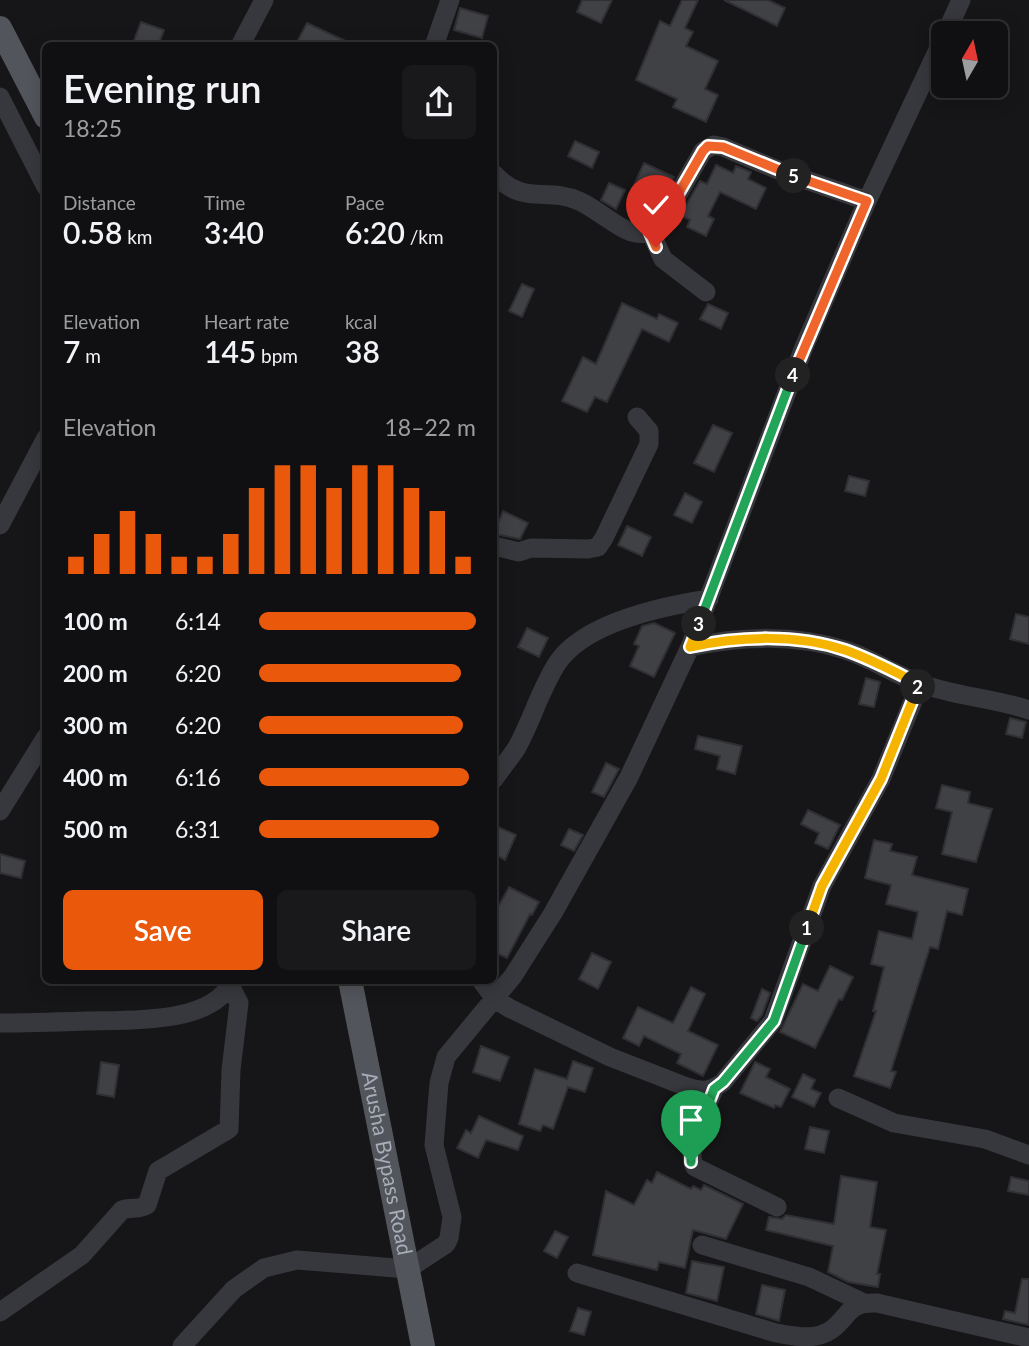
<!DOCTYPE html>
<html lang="en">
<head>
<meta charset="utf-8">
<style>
  :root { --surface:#101012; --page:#19191b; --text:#f1f3f6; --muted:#9c9d9f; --line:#303032; --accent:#ea580c }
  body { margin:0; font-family:Lato,sans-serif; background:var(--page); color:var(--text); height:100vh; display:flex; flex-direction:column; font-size:26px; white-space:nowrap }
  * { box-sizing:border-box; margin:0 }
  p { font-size:23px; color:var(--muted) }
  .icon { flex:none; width:38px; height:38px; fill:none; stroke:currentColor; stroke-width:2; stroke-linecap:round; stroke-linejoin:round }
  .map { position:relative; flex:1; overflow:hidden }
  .details { position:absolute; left:42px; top:42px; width:455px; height:942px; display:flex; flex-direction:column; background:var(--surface); border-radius:10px; box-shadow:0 4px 18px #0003,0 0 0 2px var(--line) }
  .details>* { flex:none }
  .needle { width:46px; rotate:9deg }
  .fabs { position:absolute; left:931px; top:21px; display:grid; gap:14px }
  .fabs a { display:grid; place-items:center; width:77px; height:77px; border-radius:10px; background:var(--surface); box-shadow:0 4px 18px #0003,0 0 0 2px var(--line); font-size:35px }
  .pin { position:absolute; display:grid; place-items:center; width:60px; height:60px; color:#fff; margin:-72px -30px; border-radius:50% 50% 50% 0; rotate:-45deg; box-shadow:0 0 7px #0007 }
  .pin .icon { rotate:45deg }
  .km { position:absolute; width:35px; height:35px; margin:-18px; border-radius:50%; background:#222; color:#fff; font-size:19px; line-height:35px; text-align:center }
  .round { display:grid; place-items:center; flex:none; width:74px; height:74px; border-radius:10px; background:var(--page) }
  .overview { display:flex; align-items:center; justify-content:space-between; height:119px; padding:0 21px }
  h1 { font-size:38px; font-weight:600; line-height:52px }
  .stats { display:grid; grid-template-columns:repeat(3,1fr); gap:10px; height:119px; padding:7px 21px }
  .stats div { display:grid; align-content:center }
  .stats b { font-size:30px; font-weight:600 }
  .stats small { font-size:19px; font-weight:400 }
  .stats p { font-size:19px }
  .chart { height:196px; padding:14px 21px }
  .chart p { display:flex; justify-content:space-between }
  .chart svg { width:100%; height:126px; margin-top:7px; stroke:var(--accent); stroke-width:6 }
  .cta { display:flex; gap:14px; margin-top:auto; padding:14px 21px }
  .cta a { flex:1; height:80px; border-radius:10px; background:var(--accent); color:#fff; font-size:28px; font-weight:600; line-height:80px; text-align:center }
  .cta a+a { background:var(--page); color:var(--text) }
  ul { padding:0 21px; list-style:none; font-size:23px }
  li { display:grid; grid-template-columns:112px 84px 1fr; align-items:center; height:52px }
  li i { height:18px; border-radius:9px; background:var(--accent) }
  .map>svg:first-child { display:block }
  .building { fill:#404145; stroke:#303034; stroke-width:2 }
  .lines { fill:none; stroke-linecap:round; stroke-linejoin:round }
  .minor { stroke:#37383d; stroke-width:19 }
  .major { stroke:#53555c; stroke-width:24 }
  .split-1-casing { stroke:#fff; stroke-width:14 }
  .split-2-casing { stroke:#fff; stroke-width:14 }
  .split-3-casing { stroke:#fff; stroke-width:14 }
  .split-4-casing { stroke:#fff; stroke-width:14 }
  .split-5-casing { stroke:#fff; stroke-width:14 }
  .split-6-casing { stroke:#fff; stroke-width:14 }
  .split-1 { stroke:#22a559; stroke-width:9 }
  .split-2 { stroke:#f5b400; stroke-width:9 }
  .split-3 { stroke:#f5b400; stroke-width:9 }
  .split-4 { stroke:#22a559; stroke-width:9 }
  .split-5 { stroke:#f0652b; stroke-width:9 }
  .split-6 { stroke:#f0652b; stroke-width:9 }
  .labels { text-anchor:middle; stroke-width:7; stroke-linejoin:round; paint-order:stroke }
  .street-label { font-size:21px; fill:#a8adb8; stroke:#111113 }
</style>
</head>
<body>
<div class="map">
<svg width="1029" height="1346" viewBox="0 0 1029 1346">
  <rect width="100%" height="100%" fill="#161618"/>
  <path class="building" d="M582,0H612L601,23L577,12Z
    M682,0H698L685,28L693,32L686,46L718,61L705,89L718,95L706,122L673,107L677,99L636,80L660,21L670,26Z
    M724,0H768L785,8L777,26Z
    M460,8L488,16L482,38L454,30Z
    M141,22L164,30L158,46H132Z
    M307,23L324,31L356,46H309L298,40Z
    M575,141L599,152L592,168L568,156Z
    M644,163L674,177L667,190L662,187L656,200L632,189Z
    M716,165L733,173L736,166L751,172L748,179L766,188L756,209L720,192L708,216L714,219L706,236L687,227L690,220L680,215L700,181L707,184Z
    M609,183L625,190L616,209L601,200Z
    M522,284L534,289L522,317L509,311Z
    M622,303L657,319L659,314L678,323L669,342L642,329L607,402L595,397L587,412L562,401L583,357L596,364Z
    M708,304L728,313L721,329L700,319Z
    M713,425L732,433L714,472L694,463Z
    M849,476L869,481L865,496L845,491Z
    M685,493L702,502L692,523L674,515Z
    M503,511L528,523L520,539L494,534Z
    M627,526L651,537L642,556L618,545Z
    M1016,614L1029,617V644L1010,639Z
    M654,623L675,633L654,677L630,666L639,646L634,644L642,626Z
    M527,628L548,638L539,657L518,647Z
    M866,678L880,682L874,707L859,704Z
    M1010,718L1026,722L1022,738L1006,734Z
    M698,736L742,746L735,774L717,769L720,756L695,749Z
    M606,763L619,769L604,797L592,792Z
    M942,785L970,792L968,803L992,809L976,862L942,854L952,812L936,808Z
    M808,810L840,825L828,849L815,843L819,833L801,824Z
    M494,825L516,835L505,860L494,854Z
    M569,829L583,835L574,851L561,845Z
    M874,840L892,844L890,851L917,857L912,875L968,889L962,915L947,911L938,949L930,947L891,1071L896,1072L890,1088L854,1076L876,1011H873L884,967L871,964L879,931L912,939L918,912L886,904L891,885L865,878Z
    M0,854L25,861L21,878L0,873Z
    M509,887L539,902L532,915L530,914L507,958L494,952V939L498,930L494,927V905L498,907Z
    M592,953L611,962L598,989L579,979Z
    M830,966L853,977L842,1000L839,999L815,1048L780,1032L803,984L818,991Z
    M691,987L705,994L688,1031L718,1045L703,1076L677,1063L681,1054L644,1036L639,1046L623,1038L638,1007L673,1023Z
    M762,989L770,993L762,1015L757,1021L751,1018Z
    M481,1046L509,1057L500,1081L473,1072Z
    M573,1061L593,1068L585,1092L568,1087L553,1129L543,1125L540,1131L519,1124L535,1069L567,1079Z
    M101,1062L119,1065L114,1097L97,1094Z
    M755,1062L770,1069L766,1077L790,1089L781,1107L775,1105L774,1108L740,1093Z
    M803,1074L815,1080L811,1089L821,1093L814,1107L792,1097Z
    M479,1116L523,1136L518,1150L486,1140L478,1158L457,1148L466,1130L471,1133Z
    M810,1127L829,1131L824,1153L805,1149Z
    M657,1172L691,1189L693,1186L701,1190L704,1185L743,1204L726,1239L693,1230L685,1268L659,1262L657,1270L593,1255L606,1191L634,1205L647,1180L652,1183Z
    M841,1176L877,1182L870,1227L886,1230L877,1274H880L878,1287L848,1282L828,1272L833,1246L766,1230L769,1217L782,1219L786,1215L834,1224Z
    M1011,1177L1029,1181V1195L1008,1191Z
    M555,1231L568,1237L557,1258L544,1251Z
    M692,1261L724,1267L717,1301L686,1293Z
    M1022,1279H1029V1325L1003,1319L1005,1311L1015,1313Z
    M762,1285L785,1290L779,1321L756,1314Z
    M578,1308L591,1312L584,1335L570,1331Z"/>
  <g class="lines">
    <path class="minor" d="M946,33L961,0
      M240,46L264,0
      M434,46L450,0
      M0,97L46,187
      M494,174C525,207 545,186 579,201C597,209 613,225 631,232C641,235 649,234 658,229L703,151L714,145L723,147L783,172L867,201
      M651,233L663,259L706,292
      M0,525L46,438
      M494,546L519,552L531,548L588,549L598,547L604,538L649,444V431L637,417
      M690,647C739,636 796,634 845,650C871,658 893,674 919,683C952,696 994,698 1029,710
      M494,779C501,769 509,759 516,749C532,721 540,689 558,662C586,622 664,606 709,599
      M0,811L46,737
      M481,980L495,999L509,1008L610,1057L687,1087C702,1092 710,1092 723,1082L773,1021L822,886L881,779L920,684
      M0,1023C29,1023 58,1022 87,1021C126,1020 215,1025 232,980
      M714,1089C707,1107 684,1151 695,1167L777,1207
      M838,1098L894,1123L985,1139L1029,1155
      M702,1245L809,1277L864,1303
      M577,1273L776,1333C794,1336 815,1341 831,1330C851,1315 847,1302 877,1303L1029,1338
      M0,1312L82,1255L122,1210C131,1207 139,1210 147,1205L158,1171L229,1129L231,1070L239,1003L230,985
      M182,1346L234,1289L264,1268L297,1260L408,1269L446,1244L449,1238L452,1217L434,1145L439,1083L446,1057L513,976L553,913L629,777L690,647L804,347L867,201L943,39"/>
    <g class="major">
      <path d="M0,28L46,117"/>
      <path id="s1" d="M350,980L423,1346"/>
    </g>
  </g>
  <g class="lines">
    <defs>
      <path id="split-1" d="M691,1162V1149L714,1089L723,1082L774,1021L807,928"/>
      <path id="split-2" d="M807,928L822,886L881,779L918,687"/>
      <path id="split-3" d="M699,624L690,647C739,636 797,634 845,650C871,659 895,672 919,684L918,687"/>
      <path id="split-4" d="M699,624L793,375"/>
      <path id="split-5" d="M793,375L867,201L794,176"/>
      <path id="split-6" d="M656,247L650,233L658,229L703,151L708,146L723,147L794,176"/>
    </defs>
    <use href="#split-1" class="split-1-casing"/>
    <use href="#split-2" class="split-2-casing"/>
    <use href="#split-3" class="split-3-casing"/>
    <use href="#split-4" class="split-4-casing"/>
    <use href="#split-5" class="split-5-casing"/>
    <use href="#split-6" class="split-6-casing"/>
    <use href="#split-1" class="split-1"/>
    <use href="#split-2" class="split-2"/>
    <use href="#split-3" class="split-3"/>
    <use href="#split-4" class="split-4"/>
    <use href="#split-5" class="split-5"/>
    <use href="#split-6" class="split-6"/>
  </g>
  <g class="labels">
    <g class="street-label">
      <text dy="7" stroke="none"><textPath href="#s1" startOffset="187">Arusha Bypass Road</textPath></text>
    </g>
  </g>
</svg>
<div class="fabs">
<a><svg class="needle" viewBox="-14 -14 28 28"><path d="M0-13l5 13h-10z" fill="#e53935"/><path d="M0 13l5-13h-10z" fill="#9c9d9f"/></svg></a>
</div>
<div class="pin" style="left:691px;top:1162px;background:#1e9e55"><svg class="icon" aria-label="arrive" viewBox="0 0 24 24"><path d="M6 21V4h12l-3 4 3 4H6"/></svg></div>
<div class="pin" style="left:656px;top:247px;background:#d93025"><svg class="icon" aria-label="check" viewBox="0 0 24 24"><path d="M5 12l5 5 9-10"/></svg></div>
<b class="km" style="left:807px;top:928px">1</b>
<b class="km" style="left:918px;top:687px">2</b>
<b class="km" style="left:699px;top:624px">3</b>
<b class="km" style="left:793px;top:375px">4</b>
<b class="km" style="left:794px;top:176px">5</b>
<section class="details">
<div class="overview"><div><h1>Evening run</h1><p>18:25</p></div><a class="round"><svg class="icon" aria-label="share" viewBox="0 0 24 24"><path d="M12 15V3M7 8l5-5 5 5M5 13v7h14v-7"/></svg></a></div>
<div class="stats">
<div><p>Distance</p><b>0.58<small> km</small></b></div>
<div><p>Time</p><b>3:40</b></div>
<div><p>Pace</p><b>6:20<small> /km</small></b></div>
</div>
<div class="stats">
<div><p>Elevation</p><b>7<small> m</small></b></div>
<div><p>Heart rate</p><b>145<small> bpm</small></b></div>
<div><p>kcal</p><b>38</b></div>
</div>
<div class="chart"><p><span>Elevation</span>18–22 m</p>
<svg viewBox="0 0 160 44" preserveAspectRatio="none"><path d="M5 44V38M15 44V30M25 44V22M35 44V30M45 44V38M55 44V38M65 44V30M75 44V14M85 44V6M95 44V6M105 44V14M115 44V6M125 44V6M135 44V14M145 44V22M155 44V38"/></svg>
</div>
<ul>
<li><b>100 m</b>6:14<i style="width:100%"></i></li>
<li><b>200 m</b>6:20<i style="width:93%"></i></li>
<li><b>300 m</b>6:20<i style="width:94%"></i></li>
<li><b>400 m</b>6:16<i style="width:97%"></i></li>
<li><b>500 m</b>6:31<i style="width:83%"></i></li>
</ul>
<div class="cta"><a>Save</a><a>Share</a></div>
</section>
</div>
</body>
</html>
